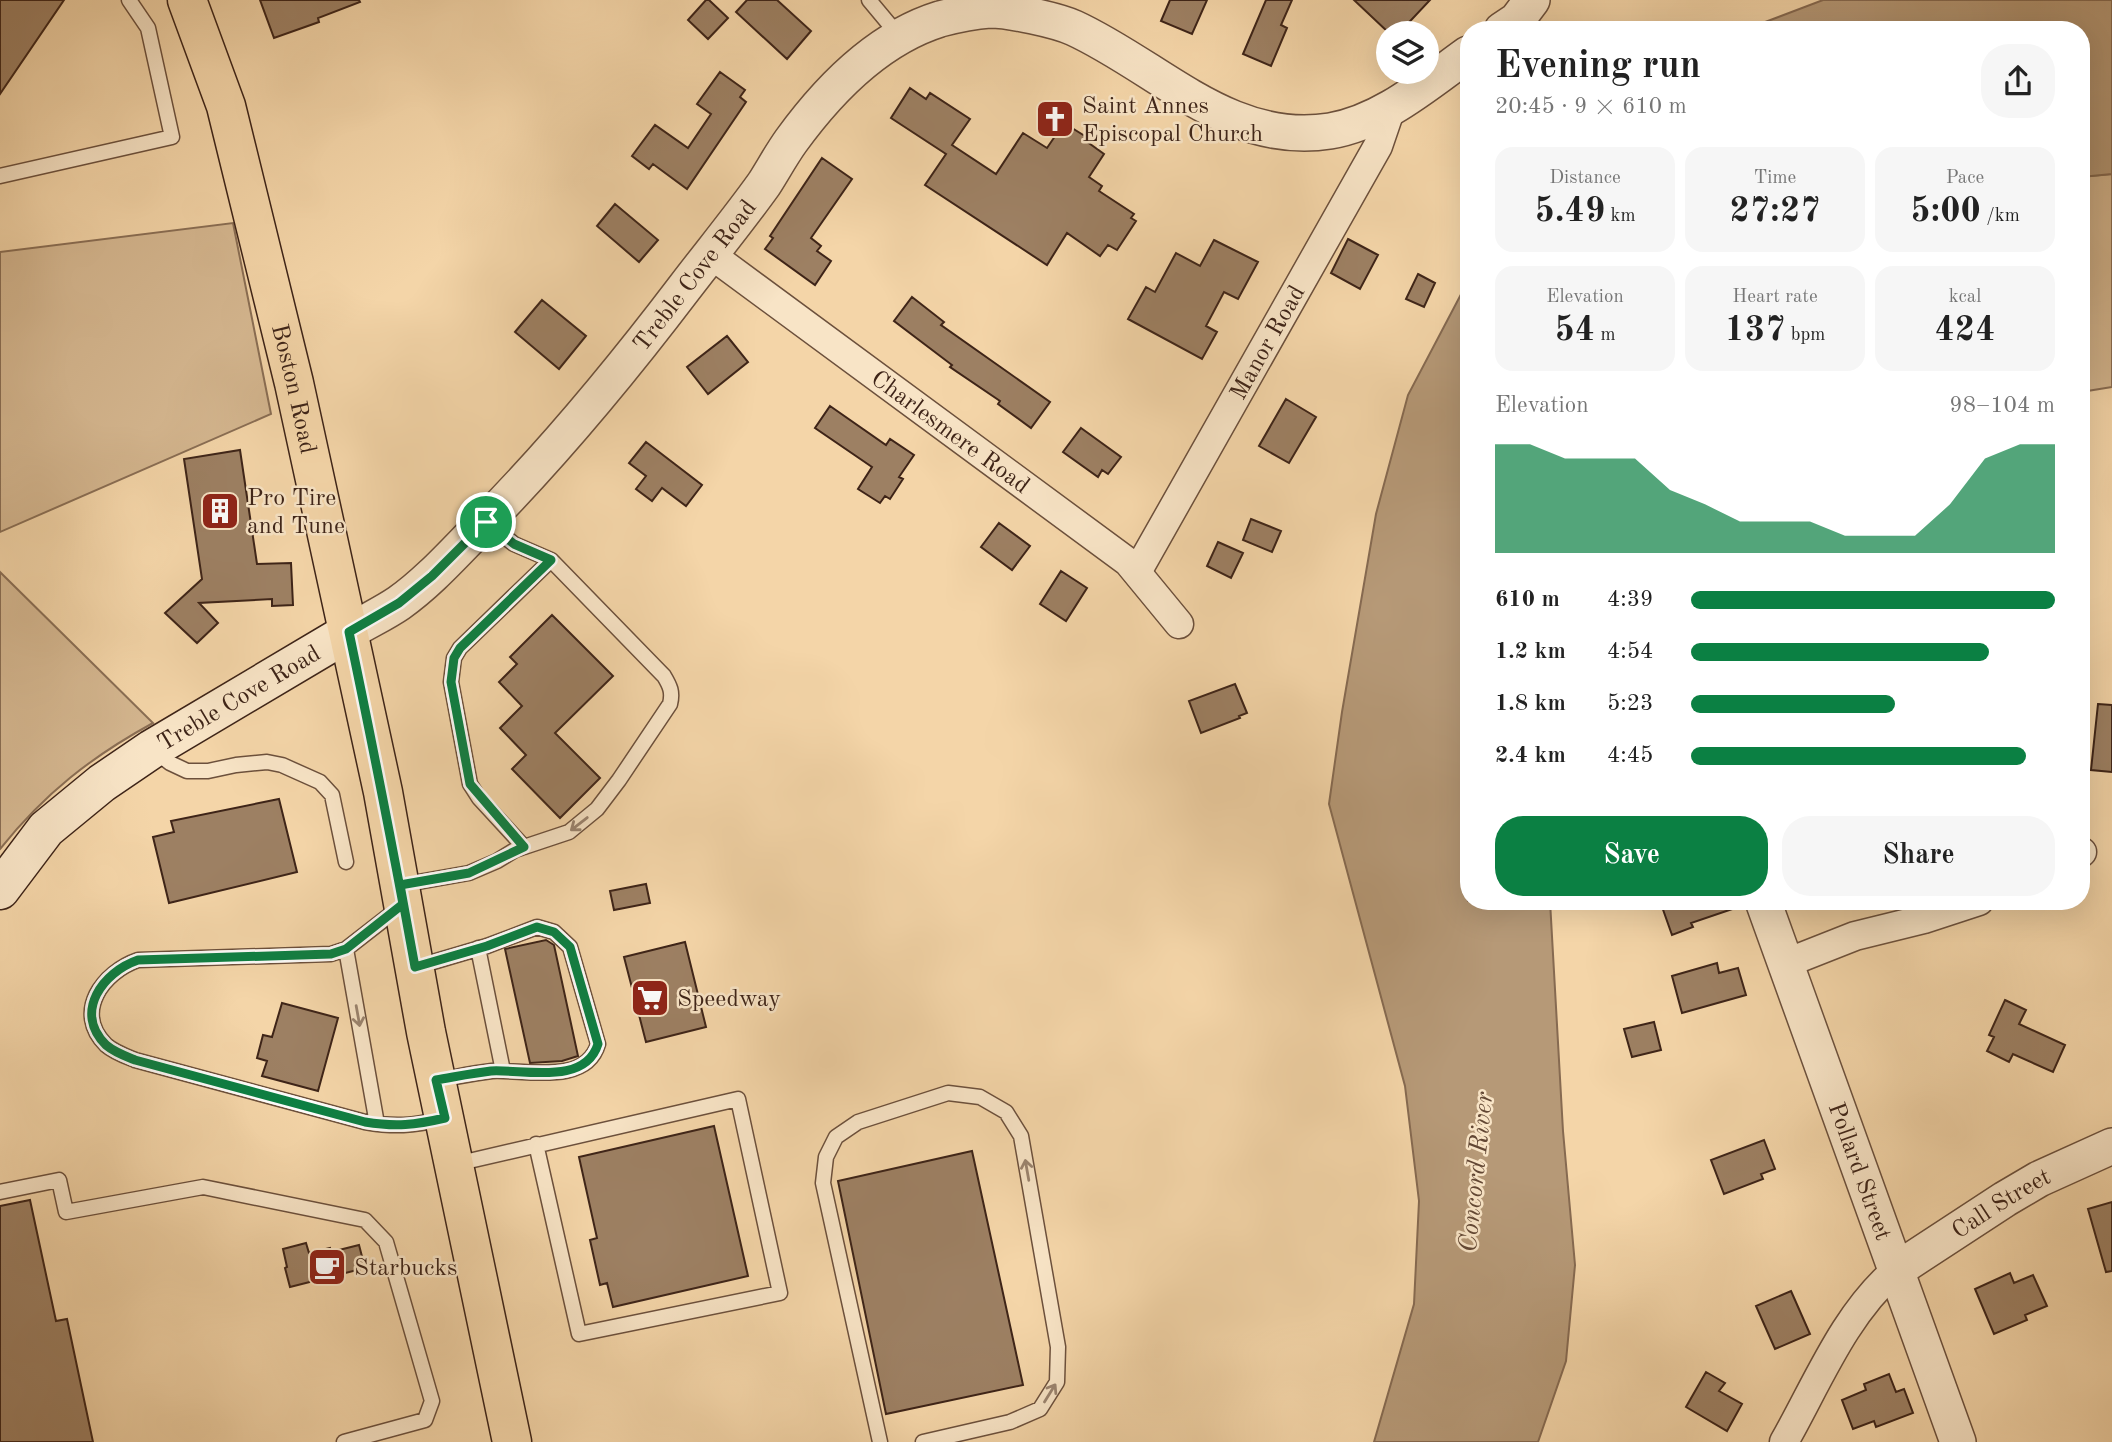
<!DOCTYPE html>
<html lang="en">
<head>
<meta charset="utf-8">
<style>
  :root { --surface:#fff; --page:#f6f6f6; --text:#222; --muted:#767676; --accent:#0b8043 }
  body { margin:0; font-family:"Old Standard TT",serif; background:var(--page); color:var(--text); height:100vh; display:flex; flex-direction:column; font-size:26px; white-space:nowrap }
  * { box-sizing:border-box; margin:0 }
  p { font-size:23px; color:var(--muted) }
  .icon { flex:none; width:38px; height:38px; fill:none; stroke:currentColor; stroke-width:2; stroke-linecap:round; stroke-linejoin:round }
  .map { position:relative; flex:1; overflow:hidden }
  .sheet { position:absolute; left:1460px; top:21px; width:630px; height:889px; display:flex; flex-direction:column; background:var(--surface); border-radius:28px; box-shadow:0 7px 28px #0002 }
  .sheet>* { flex:none }
  .fabs { position:absolute; left:1376px; top:21px; display:grid; gap:14px }
  .fabs a { display:grid; place-items:center; width:63px; height:63px; border-radius:50%; background:var(--surface); box-shadow:0 7px 28px #0002; font-size:35px }
  .pin { position:absolute; display:grid; place-items:center; width:60px; height:60px; color:#fff; margin:-30px; border:4px solid #fff; border-radius:50%; box-shadow:0 2px 7px #0007 }
  .round { display:grid; place-items:center; flex:none; width:74px; height:74px; border-radius:28px; background:var(--page) }
  .headline { display:flex; align-items:center; justify-content:space-between; height:119px; padding:0 35px }
  h1 { font-size:38px; font-weight:700; line-height:52px }
  .stats { display:grid; grid-template-columns:repeat(3,1fr); gap:10px; height:119px; padding:7px 35px }
  .stats div { display:grid; align-content:center; border-radius:18px; background:var(--page); text-align:center }
  .stats b { font-size:35px; font-weight:700 }
  .stats small { font-size:19px; font-weight:400 }
  .stats p { font-size:19px }
  .chart { height:196px; padding:14px 35px }
  .chart p { display:flex; justify-content:space-between }
  .chart svg { width:100%; height:126px; margin-top:7px; fill:var(--accent); opacity:.7 }
  .action { display:flex; gap:14px; margin-top:auto; padding:14px 35px }
  .action a { flex:1; height:80px; border-radius:28px; background:var(--accent); color:#fff; font-size:28px; font-weight:700; line-height:80px; text-align:center }
  .action a+a { background:var(--page); color:var(--text) }
  ul { padding:0 35px; list-style:none; font-size:23px }
  li { display:grid; grid-template-columns:112px 84px 1fr; align-items:center; height:52px }
  li i { height:18px; border-radius:9px; background:var(--accent) }
  .map>svg:first-child { display:block }
  .green { fill:#d5b790; stroke:#8a6e54; stroke-width:2 }
  .water { fill:#b69977; stroke:#866a51; stroke-width:2 }
  .building { fill:#9d8063; stroke:#3e2418; stroke-width:2 }
  .lines { fill:none; stroke-linecap:round; stroke-linejoin:round }
  .service-casing { stroke:#6c503c; stroke-width:17 }
  .minor-casing { stroke:#6c503c; stroke-width:31 }
  .tertiary-casing { stroke:#6c503c; stroke-width:38 }
  .secondary-casing { stroke:#3e2418; stroke-width:41 }
  .primary-casing { stroke:#3e2418; stroke-width:41 }
  .service { stroke:#f8e4c6; stroke-width:14 }
  .minor { stroke:#f8e4c6; stroke-width:28 }
  .tertiary { stroke:#f8e4c6; stroke-width:35 }
  .secondary { stroke:#f8e4c6; stroke-width:38 }
  .primary { stroke:#f4d5a8; stroke-width:38 }
  .oneway { stroke:#9b846f }
  .route-casing { stroke:#fff; stroke-width:14 }
  .route { stroke:#0b8043; stroke-width:9 }
  .labels { text-anchor:middle; stroke-width:5; stroke-linejoin:round; paint-order:stroke }
  .poi-label { font-size:24px; fill:#3e2418; stroke:#f8e4c6; text-anchor:start }
  .street-label { font-size:24px; fill:#3e2418; stroke:#f8e4c6 }
  .water-label { font-size:26px; font-style:italic; fill:#624734; stroke:#f8e4c6 }
</style>
</head>
<body>
<div class="map">
<svg width="2112" height="1442" viewBox="0 0 2112 1442">
  <rect width="100%" height="100%" fill="#f4d5a8"/>
  <filter id="stains"><feTurbulence type="fractalNoise" baseFrequency=".00286" numOctaves="4"/><feColorMatrix values="0 0 0 0 .2 0 0 0 0 .09 0 0 0 0 .02 0 0 0 .5 -.17"/></filter>
  <radialGradient id="worn" r=".72"><stop offset=".6" stop-color="#630" stop-opacity="0"/><stop offset="1" stop-color="#630" stop-opacity=".3"/></radialGradient>
  <path class="green" d="M2112,174V387L2081,392V177Z
    M233,223L271,414L0,532V252Z
    M0,572L153,723C91,757 45,793 0,849Z"/>
  <path class="water" d="M1823,0H2112V174L2081,177V30H1744Z
    M1468,281V901H1550L1563,1131L1575,1265L1566,1361L1538,1442H1374L1414,1304L1419,1201L1405,1086L1329,804L1342,712L1376,514L1408,395Z"/>
  <path class="building" d="M0,0H64L0,94Z
    M260,0H359L360,2L318,18L319,22L274,38Z
    M706,0H709L728,18L708,39L688,20Z
    M747,0H777L811,31L787,59L736,12Z
    M1170,0H1207L1192,34L1161,21Z
    M1266,0H1292L1281,25L1287,28L1271,66L1243,54Z
    M1354,0H1430L1399,33H1389Z
    M720,72L745,90L740,97L746,102L687,189L653,164L649,169L632,156L655,125L688,148L711,114L697,104Z
    M910,88L926,99L930,93L970,119L952,145L996,174L1023,133L1047,148L1064,123L1088,138L1086,141L1104,154L1089,177L1102,186L1099,191L1134,214L1131,218L1136,221L1117,250L1108,245L1100,256L1067,233L1047,265L925,185L946,154L891,118Z
    M822,158L852,179L811,238L821,246L817,251L831,261L815,285L765,249L773,238L770,236Z
    M615,204L658,240L639,262L597,226Z
    M1348,239L1378,255L1360,289L1331,273Z
    M1214,240L1258,262L1238,299L1224,292L1206,326L1217,332L1202,359L1128,319L1146,287L1155,292L1176,253L1200,266Z
    M1418,274L1435,283L1424,307L1406,299Z
    M912,297L944,322L941,325L1050,402L1031,428L998,404L1000,401L950,367L952,365L894,321Z
    M542,300L586,336L559,369L515,332Z
    M727,336L748,362L708,394L687,367Z
    M1286,399L1316,417L1289,463L1259,446Z
    M830,406L886,445L890,439L914,455L899,477L903,479L890,499L885,496L880,503L858,489L872,467L815,428Z
    M1081,428L1121,457L1108,474L1102,470L1098,477L1063,452Z
    M646,442L702,485L686,506L662,488L652,501L636,489L646,476L629,463Z
    M240,450L257,564L291,563L293,605L272,606V599L199,603L218,623L197,643L165,613L202,579L184,459Z
    M1251,519L1281,531L1272,552L1243,540Z
    M999,523L1030,546L1012,570L981,547Z
    M1218,542L1243,553L1231,578L1207,566Z
    M1061,571L1087,588L1066,621L1040,604Z
    M552,615L613,676L555,733L600,778L560,818L512,769L526,755L500,728L522,706L499,682L517,664L510,657Z
    M1235,684L1247,713L1239,716L1240,718L1201,733L1189,701Z
    M2098,704L2112,705V772L2091,770Z
    M279,799L297,872L169,903L153,837L174,832L171,821Z
    M646,884L650,903L614,910L610,891Z
    M1660,901H1743L1744,905L1691,923L1693,927L1672,935Z
    M546,940L554,945L578,1056L562,1061L530,1063L505,949Z
    M685,942L706,1027L646,1042L624,957Z
    M1717,963L1719,973L1738,968L1746,995L1682,1013L1672,976Z
    M2005,1000L2026,1010L2019,1024L2065,1045L2053,1072L2013,1054L2009,1062L1987,1051L1994,1037L1989,1035Z
    M282,1003L338,1018L318,1091L262,1076L267,1061L257,1058L263,1035L272,1037Z
    M1654,1022L1661,1050L1632,1057L1624,1029Z
    M714,1126L748,1276L613,1307L607,1283L600,1285L590,1240L597,1238L579,1157Z
    M1764,1140L1775,1169L1761,1174L1763,1179L1724,1194L1711,1160Z
    M972,1151L1023,1385L886,1414L838,1181Z
    M30,1200L56,1321L67,1319L93,1442H0V1206Z
    M2112,1202V1271L2106,1272L2088,1209Z
    M306,1243L309,1253L330,1248L331,1252L359,1245L365,1268L290,1287L285,1268L287,1267L283,1249Z
    M2010,1273L2014,1283L2033,1275L2047,1306L2025,1315L2027,1320L1994,1334L1975,1289Z
    M1791,1291L1810,1334L1775,1349L1756,1306Z
    M1706,1372L1725,1383L1719,1391L1742,1404L1727,1431L1686,1407Z
    M1889,1374L1896,1392L1904,1389L1913,1413L1876,1427L1874,1421L1853,1429L1842,1400L1866,1390L1864,1384Z"/>
  <g class="lines">
    <defs>
      <path id="service" d="M869,0L899,36
        M0,176L172,137L148,28L129,0
        M153,750L170,763L187,771H208L236,765L267,762L282,765L320,782L332,795L346,862
        M524,847L479,798L470,784L451,682L454,658L460,648L551,560
        M401,885L469,873L497,861L515,850L569,832L597,809L619,780L670,704C673,692 670,686 664,676L551,560L514,544L486,522
        M400,907L346,949L331,954L138,960C103,972 73,1012 106,1045C114,1052 125,1056 135,1060L365,1122C394,1127 413,1126 441,1119
        M478,948L503,1071
        M346,949L377,1124
        M416,967L487,946L537,927L554,932L570,947L598,1044C586,1086 524,1069 492,1071C474,1073 456,1077 439,1080
        M456,1164L738,1099L780,1293L579,1334L536,1144
        M0,1192L59,1180L66,1212L203,1187L365,1220L386,1242L432,1401L425,1420L344,1442
        M880,1442L823,1183L826,1157L836,1137L858,1122L948,1093L980,1097L1006,1112L1021,1136L1058,1347L1057,1382L1040,1409L1010,1422L923,1442"/>
      <g id="minor">
        <path id="s1" d="M710,254L1128,562L1179,624"/>
        <path id="s2" d="M1137,572L1378,146L1391,108"/>
        <path d="M2081,853L2082,852"/>
        <path d="M1784,964L1855,936L1924,919L1979,901"/>
        <path d="M1784,1442C1817,1384 1844,1315 1895,1271"/>
      </g>
      <g id="tertiary">
        <path d="M1502,30L1517,20L1532,0"/>
        <path id="s3" d="M349,632C365,622 383,614 399,603C430,581 456,551 483,524C556,450 622,370 685,287C711,253 739,219 764,184C773,170 781,155 791,141C828,90 879,38 940,19C955,15 974,11 990,10C1009,10 1056,20 1074,28C1159,67 1229,147 1330,131C1383,122 1426,84 1468,54"/>
        <path id="s4" d="M1763,901L1958,1442"/>
        <path id="s5" d="M1895,1271L2005,1199L2039,1179L2112,1146"/>
      </g>
      <g id="secondary">
        <path id="s6" d="M0,890L46,829L102,783L152,749L349,632"/>
      </g>
      <g id="primary">
        <path id="s7" d="M187,0L226,106L294,383L383,792L426,1032L512,1442"/>
      </g>
    </defs>
    <use href="#service" class="service-casing"/>
    <use href="#minor" class="minor-casing"/>
    <use href="#tertiary" class="tertiary-casing"/>
    <use href="#secondary" class="secondary-casing"/>
    <use href="#primary" class="primary-casing"/>
    <use href="#service" class="service"/>
    <use href="#minor" class="minor"/>
    <use href="#tertiary" class="tertiary"/>
    <use href="#secondary" class="secondary"/>
    <use href="#primary" class="primary"/>
  </g>
  <defs><path id="oneway-shaft" d="M-6 0H5M1.5-3L5.5 0L1.5 3" fill="none" stroke-width="1.6" stroke-linecap="round" stroke-linejoin="round" transform="scale(1.75)"/></defs>
  <g class="oneway">
    <use href="#oneway-shaft" transform="translate(579 824) rotate(142)"/>
    <use href="#oneway-shaft" transform="translate(358 1016) rotate(80)"/>
    <use href="#oneway-shaft" transform="translate(1027 1170) rotate(-100)"/>
    <use href="#oneway-shaft" transform="translate(1050 1393) rotate(-58)"/>
  </g>
  <g class="lines">
    <defs>
      <path id="route" d="M486,522L432,576L399,603L349,632C368,723 386,813 403,904L346,949L331,954L138,960C103,972 73,1012 106,1045C114,1052 125,1056 135,1060L365,1122C396,1127 415,1125 445,1118L436,1080C454,1077 473,1073 491,1071C524,1069 585,1086 598,1044L570,947L554,932L537,927L487,946L415,967L400,885L469,873L524,847L470,784L451,682L454,658L460,648L551,560L514,544L486,522"/>
    </defs>
    <use href="#route" class="route-casing"/>
    <use href="#route" class="route"/>
  </g>
  <defs>
    <symbol id="church-square" viewBox="-11 -11 22 22"><rect x="-9" y="-9" width="18" height="18" rx="4" fill="#8f2418" stroke="#f8e4c6"/><path d="M-1.2-6h2.4v3.5h3.3v2.4h-3.3V6h-2.4V-.1h-3.3v-2.4h3.3Z" fill="#fff"/></symbol>
    <symbol id="building-square" viewBox="-11 -11 22 22"><rect x="-9" y="-9" width="18" height="18" rx="4" fill="#8f2418" stroke="#f8e4c6"/><path d="M-4-6H4V6H1V3H-1V6H-4ZM-2.5-4.3h1.7v1.8h-1.7ZM.8-4.3h1.7v1.8H.8ZM-2.5-1h1.7V.8h-1.7ZM.8-1h1.7V.8H.8Z" fill="#fff"/></symbol>
    <symbol id="supermarket-square" viewBox="-11 -11 22 22"><rect x="-9" y="-9" width="18" height="18" rx="4" fill="#8f2418" stroke="#f8e4c6"/><path d="M-6-5.5h2.5l.6 2H6L4.5 2H-2.5L-4.4-4H-6ZM-1.5 3.2a1.3 1.3 0 1 0 .1 0ZM3 3.2a1.3 1.3 0 1 0 .1 0Z" fill="#fff"/></symbol>
    <symbol id="cafe-square" viewBox="-11 -11 22 22"><rect x="-9" y="-9" width="18" height="18" rx="4" fill="#8f2418" stroke="#f8e4c6"/><path d="M-5.5-4.5H6V0H3Q3 3.5 0 3.5H-2.5Q-5.5 3.5-5.5 0ZM3-3.2v2h1.7v-2ZM-6 4.5H4V6H-6Z" fill="#fff"/></symbol>
  </defs>
  <g fill-rule="evenodd">
    <use href="#church-square" x="1033" y="97" width="44" height="44"/>
    <use href="#building-square" x="198" y="489" width="44" height="44"/>
    <use href="#supermarket-square" x="628" y="976" width="44" height="44"/>
    <use href="#cafe-square" x="305" y="1245" width="44" height="44"/>
  </g>
  <g class="labels">
    <g class="poi-label">
      <text x="1082" y="113">Saint Annes<tspan x="1082" dy="28">Episcopal Church</tspan></text>
      <text x="247" y="505">Pro Tire<tspan x="247" dy="28">and Tune</tspan></text>
      <text x="677" y="1006">Speedway</text>
      <text x="354" y="1275">Starbucks</text>
    </g>
    <g class="street-label">
      <text dy="8" stroke="none"><textPath href="#s3" startOffset="500">Treble Cove Road</textPath></text>
      <text dy="8" stroke="none"><textPath href="#s2" startOffset="264">Manor Road</textPath></text>
      <text dy="8" stroke="none"><textPath href="#s7" startOffset="404">Boston Road</textPath></text>
      <text dy="8" stroke="none"><textPath href="#s1" startOffset="299">Charlesmere Road</textPath></text>
      <text dy="8" stroke="none"><textPath href="#s6" startOffset="310">Treble Cove Road</textPath></text>
      <text dy="8" stroke="none"><textPath href="#s4" startOffset="287">Pollard Street</textPath></text>
      <text dy="8" stroke="none"><textPath href="#s5" startOffset="126">Call Street</textPath></text>
    </g>
    <g class="water-label">
      <text transform="translate(1475 1172) rotate(-84)" y="9">Concord River</text>
    </g>
  </g>
  <rect width="100%" height="100%" filter="url(#stains)"/>
  <rect width="100%" height="100%" fill="url(#worn)"/>
</svg>
<div class="fabs">
<a><svg class="icon" aria-label="layers" viewBox="0 0 24 24"><path d="M12 4l9 5-9 5-9-5zM3 14l9 5 9-5"/></svg></a>
</div>
<div class="pin" style="left:486px;top:522px;background:#1e9e55"><svg class="icon" aria-label="arrive" viewBox="0 0 24 24"><path d="M6 21V4h12l-3 4 3 4H6"/></svg></div>
<section class="sheet">
<div class="headline"><div><h1>Evening run</h1><p>20:45 · 9 × 610 m</p></div><a class="round"><svg class="icon" aria-label="share" viewBox="0 0 24 24"><path d="M12 15V3M7 8l5-5 5 5M5 13v7h14v-7"/></svg></a></div>
<div class="stats">
<div><p>Distance</p><b>5.49<small> km</small></b></div>
<div><p>Time</p><b>27:27</b></div>
<div><p>Pace</p><b>5:00<small> /km</small></b></div>
</div>
<div class="stats">
<div><p>Elevation</p><b>54<small> m</small></b></div>
<div><p>Heart rate</p><b>137<small> bpm</small></b></div>
<div><p>kcal</p><b>424</b></div>
</div>
<div class="chart"><p><span>Elevation</span>98–104 m</p>
<svg viewBox="0 0 160 44" preserveAspectRatio="none"><path d="M0 44V6L10 6L20 11L30 11L40 11L50 22L60 27L70 33L80 33L90 33L100 38L110 38L120 38L130 27L140 11L150 6L160 6V44z"/></svg>
</div>
<ul>
<li><b>610 m</b>4:39<i style="width:100%"></i></li>
<li><b>1.2 km</b>4:54<i style="width:82%"></i></li>
<li><b>1.8 km</b>5:23<i style="width:56%"></i></li>
<li><b>2.4 km</b>4:45<i style="width:92%"></i></li>
</ul>
<div class="action"><a>Save</a><a>Share</a></div>
</section>
</div>
</body>
</html>
